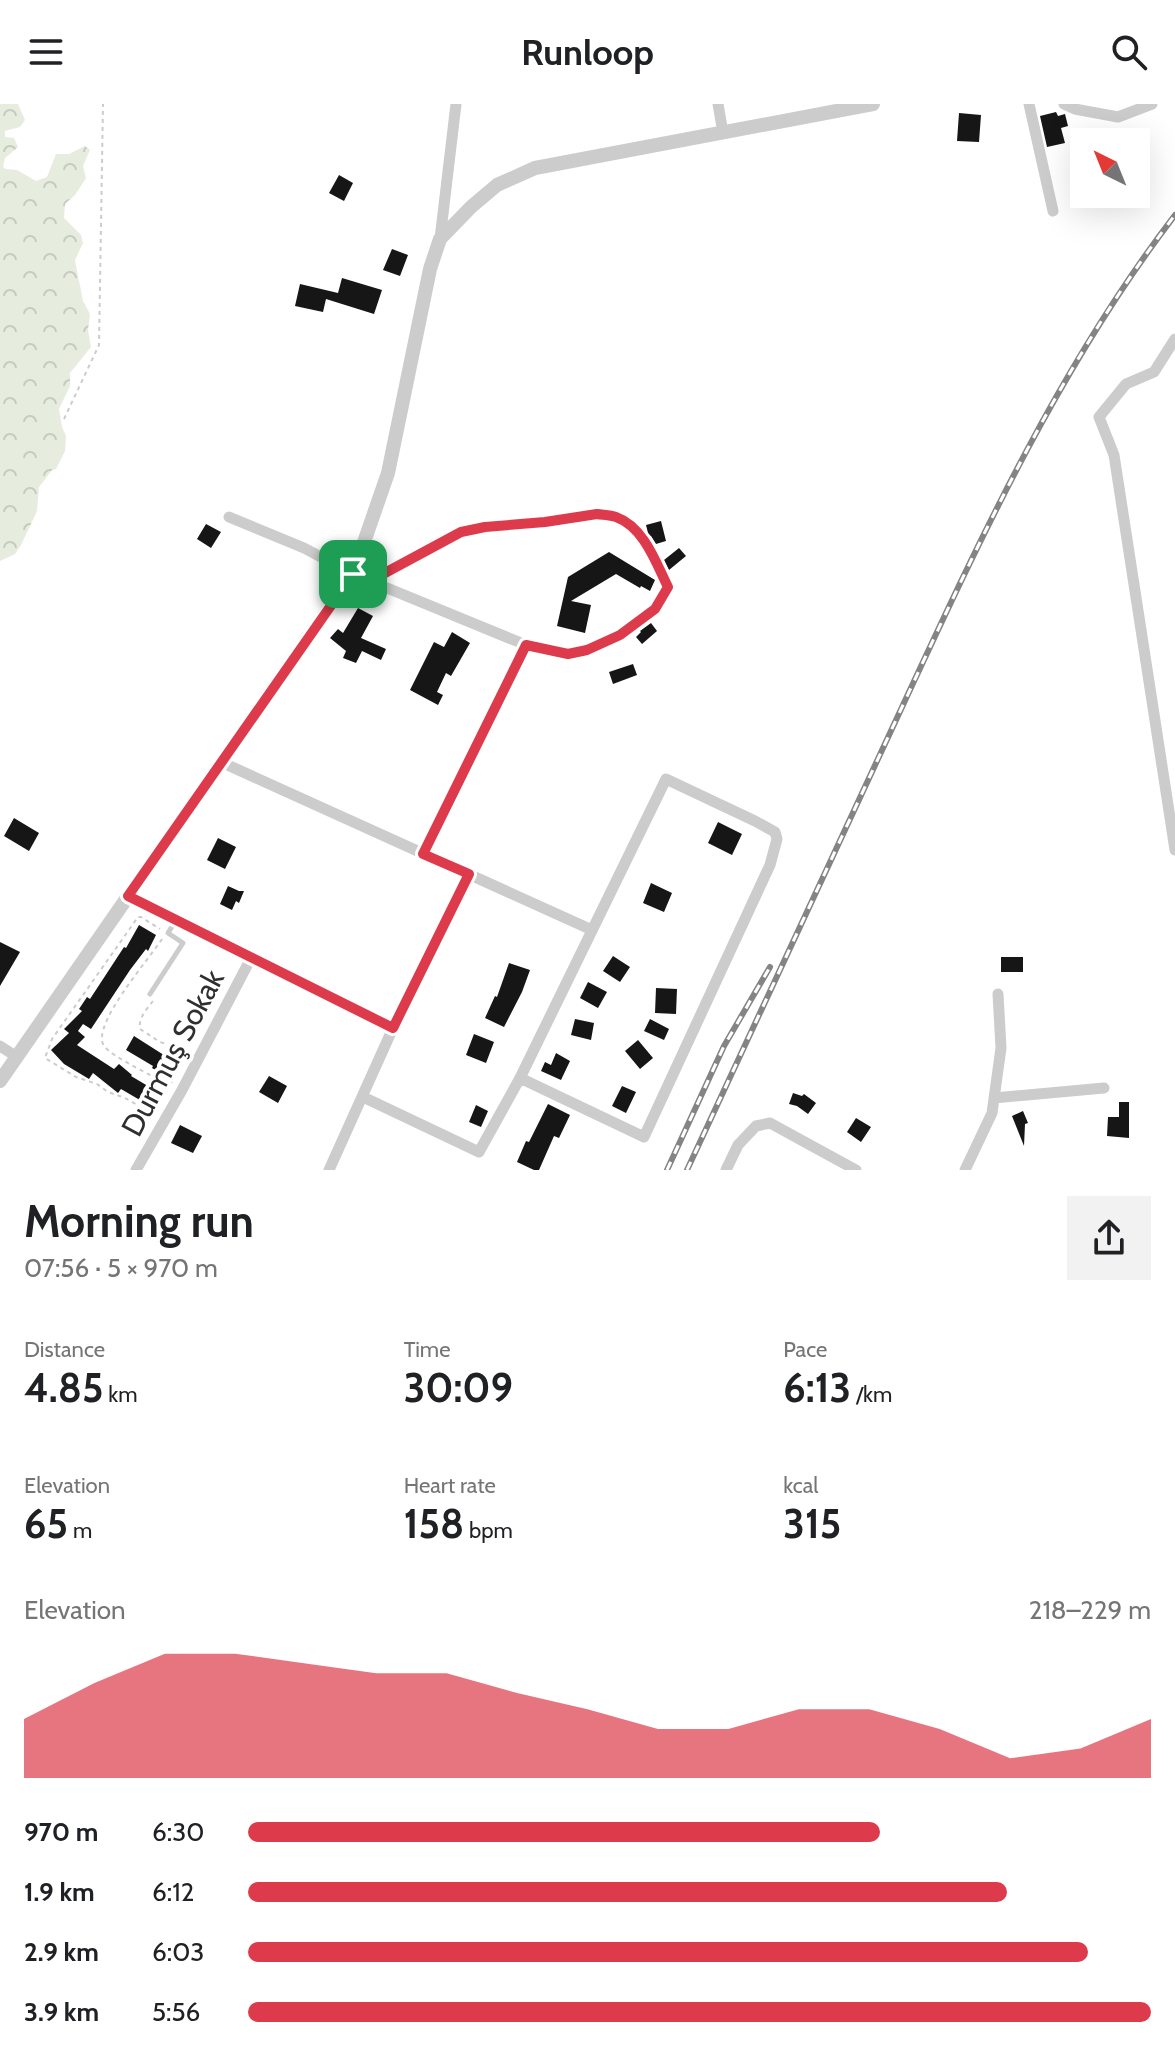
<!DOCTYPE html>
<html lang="en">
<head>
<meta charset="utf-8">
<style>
  :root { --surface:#fff; --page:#f2f2f2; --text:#202124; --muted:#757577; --accent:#dd3b4b }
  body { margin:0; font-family:Cabin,sans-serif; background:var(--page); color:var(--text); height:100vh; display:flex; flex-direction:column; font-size:30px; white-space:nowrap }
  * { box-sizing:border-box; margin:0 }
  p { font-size:26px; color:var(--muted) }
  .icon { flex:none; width:44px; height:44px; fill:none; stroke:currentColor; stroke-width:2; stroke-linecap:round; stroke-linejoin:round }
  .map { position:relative; height:1066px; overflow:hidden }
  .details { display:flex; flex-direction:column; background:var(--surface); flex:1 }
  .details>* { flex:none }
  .needle { width:52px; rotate:317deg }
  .fabs { position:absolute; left:1070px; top:24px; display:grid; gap:16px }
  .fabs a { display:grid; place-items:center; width:80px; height:80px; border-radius:0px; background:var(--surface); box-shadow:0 8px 32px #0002; font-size:40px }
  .pin { position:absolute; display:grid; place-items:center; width:68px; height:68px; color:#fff; margin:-34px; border-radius:16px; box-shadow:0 4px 12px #0006 }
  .round { display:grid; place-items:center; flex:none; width:84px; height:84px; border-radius:0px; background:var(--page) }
  .headline { display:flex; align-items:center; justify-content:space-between; height:136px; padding:0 24px }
  h1 { font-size:44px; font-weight:800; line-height:60px }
  .figures { display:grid; grid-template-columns:repeat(3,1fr); gap:12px; height:136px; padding:8px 24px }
  .figures div { display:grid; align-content:center }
  .figures b { font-size:40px; font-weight:800 }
  .figures small { font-size:22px; font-weight:400 }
  .figures p { font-size:22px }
  .chart { height:224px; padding:16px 24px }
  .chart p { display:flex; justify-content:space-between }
  .chart svg { width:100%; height:144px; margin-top:8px; fill:var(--accent); opacity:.7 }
  ul { padding:0 24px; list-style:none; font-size:26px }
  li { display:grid; grid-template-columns:128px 96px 1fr; align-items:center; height:60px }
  li i { height:20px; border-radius:10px; background:var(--accent) }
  header { display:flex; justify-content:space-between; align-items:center; height:104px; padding:0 24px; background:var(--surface); font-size:36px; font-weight:800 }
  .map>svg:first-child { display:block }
  .forest { fill:url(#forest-crowns) }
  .building { fill:#161616 }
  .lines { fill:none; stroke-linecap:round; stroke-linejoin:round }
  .path { stroke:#ccc; stroke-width:2; stroke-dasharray:4 4; stroke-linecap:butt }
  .service { stroke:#ccc; stroke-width:5 }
  .minor { stroke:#ccc; stroke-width:11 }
  .tertiary { stroke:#ccc; stroke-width:14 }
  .rail-casing { stroke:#848484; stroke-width:6 }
  .rail { stroke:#fff; stroke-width:3; stroke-dasharray:9; stroke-linecap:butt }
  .route-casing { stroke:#fff; stroke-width:16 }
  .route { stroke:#dd3b4b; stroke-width:10 }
  .labels { text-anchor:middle; stroke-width:8; stroke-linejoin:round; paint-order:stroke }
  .street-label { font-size:30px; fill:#2f2f2f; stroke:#fff }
</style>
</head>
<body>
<header><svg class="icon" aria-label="menu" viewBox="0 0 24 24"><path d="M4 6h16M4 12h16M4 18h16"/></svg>Runloop<svg class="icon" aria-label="search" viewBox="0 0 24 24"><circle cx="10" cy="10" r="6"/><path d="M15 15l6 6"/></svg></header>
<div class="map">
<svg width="1175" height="1066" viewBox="0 0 1175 1066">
  <defs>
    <pattern id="forest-crowns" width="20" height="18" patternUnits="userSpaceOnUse" patternTransform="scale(2)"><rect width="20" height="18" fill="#e6ecde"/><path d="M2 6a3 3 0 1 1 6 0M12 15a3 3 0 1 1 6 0" fill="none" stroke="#c6cbbf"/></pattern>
  </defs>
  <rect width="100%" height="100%" fill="#fff"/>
  <path class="forest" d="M0,0H18L25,16L20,23L5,27V33L14,34L18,43L5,54L3,63L6,65L17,66L36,77L47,73L56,50H69L85,42L90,46L83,62L86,74L75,91L65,100L64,114L81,131L83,139L75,156L83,197L90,210L88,226L91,243L70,269V282L59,305L62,323L66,332L65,347L56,365L52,366L39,383L37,407L21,441L15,450L0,457Z"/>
  <path class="building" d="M1056,8L1058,12L1065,10L1068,22L1061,24L1065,39L1047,43L1040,12Z
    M959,9L981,11L979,38L957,37Z
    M339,71L353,79L344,97L329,89Z
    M392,145L408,151L400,172L383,166Z
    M342,174L382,186L374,210L326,195L323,208L295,202L300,180L338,189Z
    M661,417L666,437L656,440L651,432L644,431L648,429L646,421Z
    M206,420L221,428L211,444L197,435Z
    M679,444L686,452L669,466L664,456Z
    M609,448L655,476L650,487L641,482L640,484L616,470L571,497L591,501L585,529L557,522L568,473Z
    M358,504L373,512L361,534L386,545L381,556L362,547L356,559L343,554L346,547L330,534L338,525L343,529Z
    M651,519L657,527L642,540L636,533L641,528L640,527Z
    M452,528L470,539L451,572L446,569L437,588L443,591L438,601L410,586L434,538L444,543Z
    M633,560L637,571L613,580L609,568Z
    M14,714L39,729L29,747L4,732Z
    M718,718L742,730L732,751L708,739Z
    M218,734L236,743L225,765L207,756Z
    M651,779L672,789L664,808L643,799Z
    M228,782L239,787H244L239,799L236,797L232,806L220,800Z
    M139,821L156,831L148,847L146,845L130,866L91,925L83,920L78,927L85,933L77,941L114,965L119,960L132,971L131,972L158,988L150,1002L121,985L118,989L93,969L89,975L64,960L51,946L69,929L64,925L82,907L79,905L87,893L90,895L124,843L126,844Z
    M0,838L20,848L0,882Z
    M613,852L630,863L620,878L603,867Z
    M1001,853H1023V868H1001Z
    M509,859L530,866L522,888L504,923L485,914L495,892L497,893Z
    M588,878L607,888L598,904L580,894Z
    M656,884L677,885L676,910L655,909Z
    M575,915L594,919L591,936L571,931Z
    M650,915L669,925L664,936L644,927Z
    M474,930L494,938L486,959L466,951Z
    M134,932L178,960L169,974L152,964L153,962L126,946Z
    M638,936L653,954L640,965L625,947Z
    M556,949L570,957L561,976L541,967L545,958L551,961Z
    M269,972L287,982L278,999L259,988Z
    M622,982L636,988L626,1009L612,1002Z
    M793,989L802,992L804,990L816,999L808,1010L797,1002L789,1000Z
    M1119,998H1129V1034L1107,1032L1108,1013H1119Z
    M548,1000L570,1011L559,1034L554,1032L539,1066H534L517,1058L526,1037L529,1038Z
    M476,1001L488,1007L481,1023L469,1018Z
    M1023,1007L1028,1019L1025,1020L1024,1042L1012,1012Z
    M856,1014L871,1023L861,1038L847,1028Z
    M180,1021L202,1032L193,1049L171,1039Z"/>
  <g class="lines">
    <path class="path" d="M64,315L99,241L103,0
      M385,469L461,428L485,423L545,418L597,410L617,413L636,427L640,432
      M162,835C150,854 90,922 104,942C112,953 155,973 169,981
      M153,897C147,905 138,914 140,925L160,938L179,944L187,949
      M163,994L169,981L174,975
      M157,1006L150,1008L125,994L108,988L97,980L76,973L45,954L52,935L138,813H141L160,825"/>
    <path class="service" d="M150,890L183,839L168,829L176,816"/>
    <path class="minor" d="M718,0L723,29
      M1029,0L1053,107
      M1064,0L1075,5L1118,13L1152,0
      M440,135L456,0
      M1175,235L1154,268L1126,280L1099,313L1114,351L1175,746
      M229,413L304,444L353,470L526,541L568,550L587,546L620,531L655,505L668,483L646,439
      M221,658L592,826
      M423,750L526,541
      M128,792L393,924
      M0,942L17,953
      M363,993L479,1048L520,974L644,1033L770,761L777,735L775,728L755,717L666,675L520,974
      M994,994L1104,984
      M136,1066L182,986L251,854
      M329,1066L393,924L469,770
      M726,1066L738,1041L756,1022L770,1019L856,1066
      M965,1066L992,1009L1001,944L998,890"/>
    <path class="tertiary" d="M0,977L319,517L353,470L388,369L430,165L440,135L471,103L497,81L535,64L873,0"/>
    <defs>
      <path id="rail" d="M667,1066L724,942L770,863
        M687,1066C759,911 831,756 903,601C982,431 1061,260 1175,111"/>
    </defs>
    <use href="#rail" class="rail-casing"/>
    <use href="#rail" class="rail"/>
  </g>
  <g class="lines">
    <defs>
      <path id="route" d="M597,410C603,411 610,411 616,413C644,423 656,459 668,483L655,505L620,531L587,546L568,550L526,541L423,750L469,770L393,924L128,792L353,470L370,477L461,428L485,423L545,418Z"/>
    </defs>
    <use href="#route" class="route-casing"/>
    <use href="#route" class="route"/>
  </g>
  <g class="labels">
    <g class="street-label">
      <text transform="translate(173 949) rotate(-62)" y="10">Durmuş Sokak</text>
    </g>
  </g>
</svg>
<div class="fabs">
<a><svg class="needle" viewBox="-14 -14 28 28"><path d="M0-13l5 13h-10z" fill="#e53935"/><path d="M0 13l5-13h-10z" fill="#757577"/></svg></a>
</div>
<div class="pin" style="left:353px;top:470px;background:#1e9e55"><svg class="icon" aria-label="arrive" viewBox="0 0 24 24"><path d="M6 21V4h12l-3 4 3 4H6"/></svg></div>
</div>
<section class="details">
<div class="headline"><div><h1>Morning run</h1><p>07:56 · 5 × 970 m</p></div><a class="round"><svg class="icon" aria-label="share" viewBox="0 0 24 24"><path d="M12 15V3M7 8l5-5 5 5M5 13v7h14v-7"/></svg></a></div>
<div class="figures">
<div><p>Distance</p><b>4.85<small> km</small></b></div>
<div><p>Time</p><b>30:09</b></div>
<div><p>Pace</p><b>6:13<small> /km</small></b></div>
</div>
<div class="figures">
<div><p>Elevation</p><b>65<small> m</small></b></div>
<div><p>Heart rate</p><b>158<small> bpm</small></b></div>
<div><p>kcal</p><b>315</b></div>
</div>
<div class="chart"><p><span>Elevation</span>218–229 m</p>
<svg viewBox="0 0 160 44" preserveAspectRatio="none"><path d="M0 44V26L10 15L20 6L30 6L40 9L50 12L60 12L70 18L80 23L90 29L100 29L110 23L120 23L130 29L140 38L150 35L160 26V44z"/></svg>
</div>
<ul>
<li><b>970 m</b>6:30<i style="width:70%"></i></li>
<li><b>1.9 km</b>6:12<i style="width:84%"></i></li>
<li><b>2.9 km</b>6:03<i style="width:93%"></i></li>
<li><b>3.9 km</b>5:56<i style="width:100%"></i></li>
</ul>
</section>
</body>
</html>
